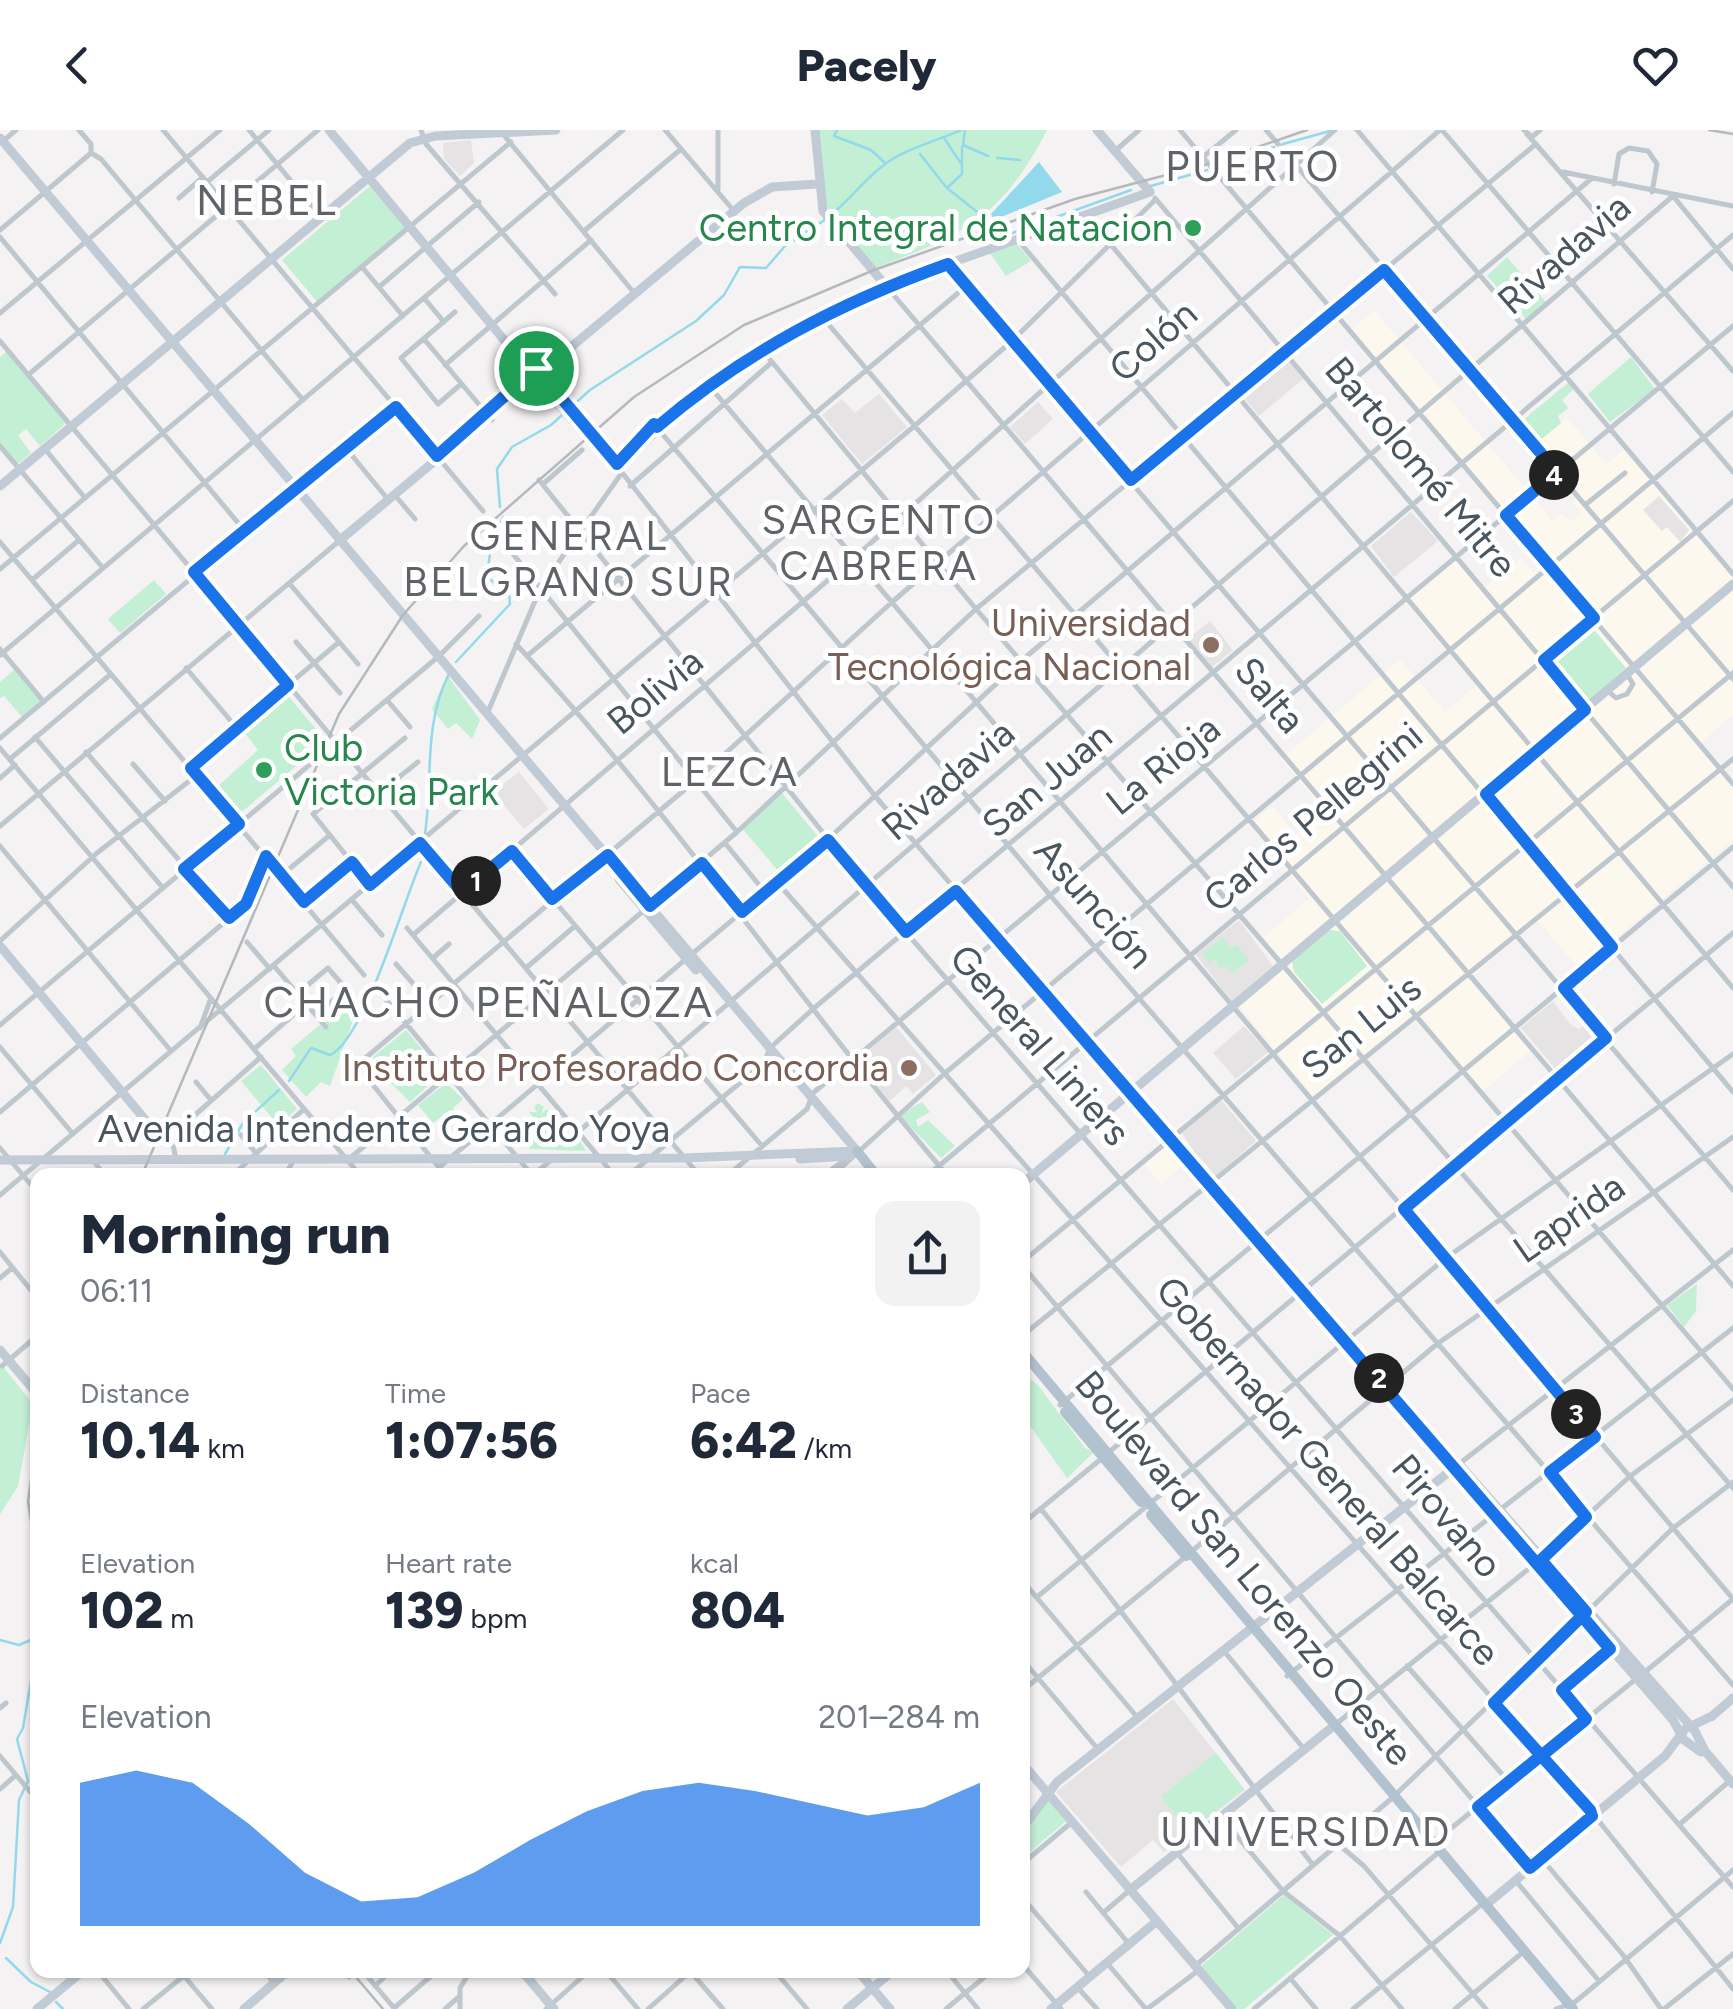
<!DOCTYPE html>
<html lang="en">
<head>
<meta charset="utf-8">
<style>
  :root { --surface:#fff; --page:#f2f2f3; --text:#1f2937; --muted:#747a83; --accent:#1a73e8 }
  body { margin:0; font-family:Figtree,sans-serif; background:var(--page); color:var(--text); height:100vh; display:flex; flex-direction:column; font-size:38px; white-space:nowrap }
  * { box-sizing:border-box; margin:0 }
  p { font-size:32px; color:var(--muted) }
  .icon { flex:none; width:55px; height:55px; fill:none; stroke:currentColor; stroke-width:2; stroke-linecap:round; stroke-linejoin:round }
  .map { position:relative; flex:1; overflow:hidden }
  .details { position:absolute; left:30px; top:1038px; width:1000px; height:810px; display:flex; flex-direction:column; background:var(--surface); border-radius:20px; box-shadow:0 2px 8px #0004 }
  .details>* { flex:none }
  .pin { position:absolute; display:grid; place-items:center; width:85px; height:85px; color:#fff; margin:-42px; border:5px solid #fff; border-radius:50%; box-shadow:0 2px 10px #0007 }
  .km { position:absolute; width:50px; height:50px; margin:-25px; border-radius:50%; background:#222; color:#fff; font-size:28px; line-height:50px; text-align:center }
  .round { display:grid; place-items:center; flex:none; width:105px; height:105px; border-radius:20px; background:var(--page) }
  .summary { display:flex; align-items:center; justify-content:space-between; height:170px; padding:0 50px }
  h1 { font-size:55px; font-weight:800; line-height:75px }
  .figures { display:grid; grid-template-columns:repeat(3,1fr); gap:15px; height:170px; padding:10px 50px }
  .figures div { display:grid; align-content:center }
  .figures b { font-size:50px; font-weight:800 }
  .figures small { font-size:28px; font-weight:400 }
  .figures p { font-size:28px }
  .chart { height:280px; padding:20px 50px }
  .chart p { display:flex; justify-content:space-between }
  .chart svg { width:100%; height:180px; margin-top:10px; fill:var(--accent); opacity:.7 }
  header { display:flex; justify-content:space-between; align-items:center; height:130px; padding:0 50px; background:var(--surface); font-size:45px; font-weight:800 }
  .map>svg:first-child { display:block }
  .commercial { fill:#fcf8ee }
  .education { fill:#e5e3e4 }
  .green { fill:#c3efd4 }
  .water { fill:#92daeb }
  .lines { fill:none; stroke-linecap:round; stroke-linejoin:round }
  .stream { stroke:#92daeb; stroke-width:2.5 }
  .street { stroke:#bec7ce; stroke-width:5 }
  .secondary { stroke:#c1cbd5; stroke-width:9 }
  .primary { stroke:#b3c2cf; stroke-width:10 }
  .rail { stroke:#b5b8bc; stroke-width:2.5 }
  .route-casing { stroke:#fff; stroke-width:20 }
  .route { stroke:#1a73e8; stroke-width:12 }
  .leisure-dot { fill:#2e9e5b; stroke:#fff; stroke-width:4 }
  .education-dot { fill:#8d6e63; stroke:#fff; stroke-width:4 }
  .labels { text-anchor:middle; stroke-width:10; stroke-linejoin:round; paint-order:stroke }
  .leisure-label { font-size:38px; fill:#27864d; stroke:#fff; text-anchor:end }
  .street-label { font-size:38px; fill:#4a565f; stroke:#fff }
  .education-label { font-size:38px; fill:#785e54; stroke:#fff; text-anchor:end }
  .neighbourhood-label { font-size:40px; letter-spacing:2.5px; fill:#5f6367; stroke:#fff }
  .quarter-label { font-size:42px; letter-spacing:2.5px; fill:#5f6367; stroke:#fff }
</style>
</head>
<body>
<header><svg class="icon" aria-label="back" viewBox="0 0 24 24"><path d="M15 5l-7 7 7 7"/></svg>Pacely<svg class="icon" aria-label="heart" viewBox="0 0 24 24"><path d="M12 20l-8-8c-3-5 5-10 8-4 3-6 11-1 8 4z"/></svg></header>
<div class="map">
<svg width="1733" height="1879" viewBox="0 0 1733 1879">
  <rect width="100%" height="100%" fill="#f4f2f2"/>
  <path class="commercial" d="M1374,180L1552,390L1562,383L1571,392L1581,383L1572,372L1579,364L1536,313L1567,287L1606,334L1624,320L1733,449V585L1698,615L1733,657V710L1579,839L1538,791L1469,849L1530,921L1480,964L1414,886L1315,969L1239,876L1288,836L1263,808L1309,768L1266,716L1271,711L1254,691L1272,676L1296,704L1324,681L1281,629L1400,529L1445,582L1476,556L1405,472L1459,426L1485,457L1521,428L1533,442L1542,435L1352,199Z
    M1170,1011L1188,1032L1161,1054L1144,1033Z"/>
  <path class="education" d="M471,10L474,33L460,46L444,29L443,13Z
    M1284,226L1303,249L1259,286L1240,263Z
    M879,264L907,297L862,334L822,285L842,269L855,283Z
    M1038,272L1053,289L1025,314L1010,297Z
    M1659,366L1689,400L1680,412L1667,397L1662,401L1643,380Z
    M1411,382L1438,411L1394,447L1371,416Z
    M1210,491L1233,520L1211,538L1188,509Z
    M519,642L549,679L524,699L493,662Z
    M1239,790L1273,836L1232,871L1195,824Z
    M1553,871L1570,894L1579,899L1586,893L1599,909L1559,943L1521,898Z
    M1244,896L1268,922L1236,949L1213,923Z
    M896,897L936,945L913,964L906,956L890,971L857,931Z
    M1221,970L1256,1011L1212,1049L1182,1003Z
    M1173,1569L1245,1660L1164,1722L1153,1710L1121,1737L1056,1662Z"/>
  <path class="green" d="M818,0H1047C1001,89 964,104 875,138L824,77Z
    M370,56L407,100L319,174L282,130Z
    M1017,114L1031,131L1006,146L990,123Z
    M1507,127L1546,172L1526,189L1487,146Z
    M7,221L66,293L40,316L26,299L18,305L31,323L17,335L0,314V227Z
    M1631,227L1655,259L1610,292L1588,264Z
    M1569,252L1574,259L1562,270L1568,278L1558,286L1561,293L1537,313L1522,291Z
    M154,450L166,464L120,503L108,489Z
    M1591,496L1626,538L1585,574L1551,531Z
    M14,540L41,571L22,587L4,566L0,568V552Z
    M447,545L480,590L472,609L456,593L448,599L432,579Z
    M284,561L320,604L313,622L238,685L216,658L258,620L241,598Z
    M782,663L820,709L780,743L741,697Z
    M1329,800L1340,801L1367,836L1322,874L1294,842L1292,831Z
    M1223,807L1230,816L1227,820L1236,815L1249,830L1233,843L1227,836L1219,839L1215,829L1209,833L1202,824Z
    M360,870L330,956L321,952L306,967L282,940L296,926L291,919L336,881L341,885Z
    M406,900L442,943L410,972L382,944L373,927Z
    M261,935L297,979L278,995L241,951Z
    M446,953L463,969L453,978L472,1001L467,1004L449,981L433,993L418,975Z
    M922,972L930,982L916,990L918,997L928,990L955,1016L941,1028L899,985Z
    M538,973L544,977L541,984L547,979L554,987L551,991L562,1008L574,1001L586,1021L529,1019V1010L540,1007L536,995L544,988L536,990L529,982H537L534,977Z
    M1697,1154L1696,1181L1684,1197L1667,1175Z
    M0,1233L33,1274L18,1356L0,1384Z
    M1022,1243L1037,1254L1085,1318L1094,1322L1067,1348L1023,1286Z
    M1216,1623L1244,1659L1189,1702L1161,1666Z
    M1047,1669L1066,1691L1023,1728V1707Z
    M1284,1765L1333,1805L1244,1879H1237L1201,1836Z"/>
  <path class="water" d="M1039,32L1062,62L994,90L991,84Z"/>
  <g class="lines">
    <path class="stream" d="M837,0L834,6L871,20L884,32
      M965,0L963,15L988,26
      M944,8L962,35V44L947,58L985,88L1000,109
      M1283,14L1330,1
      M920,24L946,57
      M997,28L1020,30
      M962,34V17
      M1217,37L1274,17
      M1151,56L1207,40
      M832,84C850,69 865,49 884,35C902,20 939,10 961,0
      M1004,106L1131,60
      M500,377L497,339L512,317L551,295L590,260L696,191L724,165L740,137L766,138L785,116L826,89
      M456,532L510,474L509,464L487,447L491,415L503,387
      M425,704C433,650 423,594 449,544
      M289,951L311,918L330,925C364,910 403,772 421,732
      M225,1024L243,993L279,960
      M217,1045L221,1040
      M0,1510L19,1515L38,1507
      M0,1813L13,1777L19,1670L28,1651L17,1609L23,1598L38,1509
      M6,1828L31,1852L50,1862
      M56,1872L63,1879"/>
    <path class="street" d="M79,0L91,14V23L101,29L303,270
      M163,0L483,381
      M249,0L320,86
      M421,0L426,14L555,164
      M665,0L734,81
      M1180,0L1733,654
      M1266,0L1733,549
      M1357,0L1733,444
      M1442,0L1733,342
      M1524,0L1532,7L1540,0
      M503,4L635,164
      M1527,4L1733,241
      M2,12L16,0
      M1115,21L1139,0
      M1203,27L1236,0
      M1563,42L1733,76
      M207,52L269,0
      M1614,54L1619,24L1629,18L1648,21L1657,34L1652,62
      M718,60V0
      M1673,66L1733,139
      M179,68L203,47
      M1155,68L1733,757
      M1086,85L1733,858
      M0,100L91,23
      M584,101L681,19
      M0,107L244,400
      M1018,110L1733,962
      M947,129L965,157L1733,1060
      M362,137L403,186
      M886,156L1733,1156
      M379,157L479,72
      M424,168L444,192
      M455,182L401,228L438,274L461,254
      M818,182L1733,1259
      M0,183L220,0
      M424,209L492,290
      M0,211L699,1045
      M758,215L976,479L1733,1358
      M445,235L591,110
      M28,245L318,0
      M706,252L1733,1469L1645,1542
      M654,294L1049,764L1733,1555
      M0,316L103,438
      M345,317L386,367
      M45,319L85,368
      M617,336L875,666L1454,1339
      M539,350L866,756L1733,1757
      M543,354L582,320
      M630,356L771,233
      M394,364L415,389
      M1585,375L1625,343
      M0,412L364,845
      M509,419L737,702
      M0,439L511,12
      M32,450L79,410
      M289,453L358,534
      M296,512L340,563
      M516,514C671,682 799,871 947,1045
      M0,519L44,572
      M0,525L623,0
      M527,526L964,158
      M186,538L236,597
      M1607,560L1616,568L1627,564L1633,554L1627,544
      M387,570L410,597
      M487,584L541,457L621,344
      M35,607L163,758
      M0,608L396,277
      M0,618L360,1045
      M86,622L229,788
      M10,629L111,544
      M133,634L165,671
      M191,637L339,512
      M0,648L15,635
      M379,663L418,632
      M0,696L338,412
      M725,713L764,761
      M0,716L171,921
      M512,721L762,1016
      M282,745L330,705
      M777,752L1590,1680L1733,1859
      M370,755L313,684L405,608
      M352,770L382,805
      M304,772L351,732
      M407,798L614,1045
      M413,805L854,428L1335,0
      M0,811L97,723L197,645
      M247,812L270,839
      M433,828L449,814
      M396,834L429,872
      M274,836L326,897
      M526,838L575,796
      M297,864L328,838L346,859L316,885
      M383,866L532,1045
      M0,895L439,526L479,486
      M200,898L211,868
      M0,917L73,1004
      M254,919L306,874
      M196,952L211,970
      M0,982L246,774L265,728
      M578,1002L1673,66
      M241,1005L255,1022
      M0,1018L38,1063
      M176,1029L171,1006L261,927
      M349,1029L737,702L976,479L1536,14
      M94,1032L105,1045
      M233,1045L304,979
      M285,1045L294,1030
      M430,1045L827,710L1021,531L1591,49
      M445,1045L357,935L695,651L891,473L1440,0
      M533,1045L550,1031
      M629,1045L764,933L770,918L813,879L1733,105
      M728,1045L807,979L813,963L1733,196
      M824,1045L846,1029
      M833,1045L944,944L1733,283
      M928,1045L1733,371
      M0,1065L912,298L1012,211L1156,69
      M0,1122L38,1169
      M1022,1132L1733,543
      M1022,1135L1530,1738
      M0,1148L12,1138
      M1022,1206L1733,629
      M2,1236L38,1205
      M1060,1275L1733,717
      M1109,1322L1733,803
      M1459,1334L1733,1120
      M1041,1379C1135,1496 1221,1616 1313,1735
      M1022,1394L1101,1329
      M1192,1421L1437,1214L1733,1007
      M1022,1450L1137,1587
      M1037,1467L1446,1128L1733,924
      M1590,1479L1672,1399L1733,1352
      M1224,1521L1304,1619
      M1022,1529L1097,1618
      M1407,1536L1509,1652
      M1287,1546L1733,1198
      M1022,1561L1184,1428
      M1562,1561L1610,1519
      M0,1578L6,1573
      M1336,1594L1536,1433L1629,1347L1733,1270
      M0,1626L38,1671
      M0,1659L16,1645
      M1221,1687L1283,1761L1340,1806L1402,1879
      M1680,1694L1726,1654
      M1338,1714L1364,1736L1486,1879
      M1429,1716L1636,1549
      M1178,1724L1239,1799
      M1542,1729L1623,1825L1661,1879
      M1022,1734L1072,1692
      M1516,1751L1599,1851
      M1086,1762L1129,1814
      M1022,1767L1090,1847
      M1103,1783L1130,1760
      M1107,1833L1146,1879
      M1022,1834L1061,1879
      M1195,1836L1391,1669L1582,1486
      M97,1840L129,1879
      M179,1840L212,1879
      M263,1840L274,1853
      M343,1840L349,1847
      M362,1840L395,1879
      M605,1840L638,1879
      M689,1840L723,1879
      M774,1840L807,1879
      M946,1840L978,1879
      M1290,1848L1316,1879
      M375,1856L392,1840
      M1079,1859L1097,1879
      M394,1878L438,1840
      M143,1879L191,1840
      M445,1879L460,1866
      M460,1879V1858L471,1840
      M546,1879L590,1840
      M648,1879L692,1840
      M946,1879L993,1840
      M1147,1879L1199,1840
      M1254,1879L1439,1722
      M1353,1879L1482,1774
      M1455,1879L1522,1823
      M1556,1879L1575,1872L1733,1740
      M1664,1879L1733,1824"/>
    <path class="secondary" d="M329,0L530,241
      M815,0L823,81L886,156
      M0,8L857,1021
      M536,250L614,336L620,337L678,279L785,204L886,156L1150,62L1097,0
      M0,356L410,13L435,6L556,0
      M339,411L528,253L540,249L547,237L744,73L772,57L817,54
      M619,749L696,840
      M0,816L152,998
      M800,1029L849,1026
      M0,1030L684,1028L857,1021
      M1022,1054L1733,454
      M0,1220L38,1265
      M1454,1339L1485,1374
      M1525,1420L1673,1590L1684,1610L1701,1622
      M1711,1587L1733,1568
      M1022,1633L1232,1879
      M1022,1699L1057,1652L1459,1334L1695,1601L1705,1621L1733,1654
      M1130,1760L1336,1594
      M1487,1774L1665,1626L1685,1599L1712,1586
      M521,1840L554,1879
      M857,1840L890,1879
      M37,1879L84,1840
      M244,1879L289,1840
      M847,1879L894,1840
      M1051,1879L1157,1791"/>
    <path class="primary" d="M857,1021L876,1045
      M1022,1221L1573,1879
      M1065,1282L1141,1372
      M1151,1385L1186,1426"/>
    <path class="rail" d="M1709,0L1733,4
      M142,1045L339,584L403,485L464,416L634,267L744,195L874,140L1075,69L1208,34L1307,0
      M38,1298L28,1372L38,1435
      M350,1840L383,1879"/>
  </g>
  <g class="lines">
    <defs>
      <path id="route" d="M536,238L437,326L396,277L194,442L288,555L191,638L239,694L184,739L229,788L246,774L266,726L304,772L352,732L370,755L420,713L462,762L512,721L552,769L608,725L650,776L702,733L742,782L828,710L906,802L956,761L1582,1486L1494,1573L1590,1680L1592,1686L1530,1738L1478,1677L1538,1628L1546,1622L1584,1591L1586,1589L1562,1560L1610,1519L1582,1486L1586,1482L1541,1430L1586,1387L1550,1342L1595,1307L1404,1079L1606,908L1564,858L1612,817L1486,664L1585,580L1544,530L1594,488L1506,385L1557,342L1384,140L1131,350L948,134C839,173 745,222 657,297L654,294L617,334L536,238"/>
    </defs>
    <use href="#route" class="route-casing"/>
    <use href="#route" class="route"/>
  </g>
  <g class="leisure-dot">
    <circle cx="1193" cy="98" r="10"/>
    <circle cx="264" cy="640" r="10"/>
  </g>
  <g class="education-dot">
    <circle cx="1211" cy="515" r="10"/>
    <circle cx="909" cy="938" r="10"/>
  </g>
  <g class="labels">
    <g class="leisure-label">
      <text x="1173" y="111">Centro Integral de Natacion</text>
      <text x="284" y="631" text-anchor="start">Club<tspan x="284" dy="44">Victoria Park</tspan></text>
    </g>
    <g class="street-label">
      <text transform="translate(1564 124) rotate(-41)" y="13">Rivadavia</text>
      <text transform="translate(1153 211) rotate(-41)" y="13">Colón</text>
      <text transform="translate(1421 337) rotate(50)" y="13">Bartolomé Mitre</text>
      <text transform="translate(655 561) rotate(-40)" y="13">Bolivia</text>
      <text transform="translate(1270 565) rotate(50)" y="13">Salta</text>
      <text transform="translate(1163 635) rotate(-39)" y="13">La Rioja</text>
      <text transform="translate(948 650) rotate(-41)" y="13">Rivadavia</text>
      <text transform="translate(1047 650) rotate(-40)" y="13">San Juan</text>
      <text transform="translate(1313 687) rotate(-40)" y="13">Carlos Pellegrini</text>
      <text transform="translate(1094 773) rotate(49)" y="13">Asunción</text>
      <text transform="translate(1361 897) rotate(-39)" y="13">San Luis</text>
      <text transform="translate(1040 915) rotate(49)" y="13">General Liniers</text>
      <text x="384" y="1012">Avenida Intendente Gerardo Yoya</text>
      <text transform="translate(1569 1088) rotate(-35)" y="13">Laprida</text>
      <text transform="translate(1328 1341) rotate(49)" y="13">Gobernador General Balcarce</text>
      <text transform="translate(1447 1386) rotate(50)" y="13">Pirovano</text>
      <text transform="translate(1244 1438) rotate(50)" y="13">Boulevard San Lorenzo Oeste</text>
    </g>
    <g class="education-label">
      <text x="1191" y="506">Universidad<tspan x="1191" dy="44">Tecnológica Nacional</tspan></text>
      <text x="889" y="951">Instituto Profesorado Concordia</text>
    </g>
    <g class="neighbourhood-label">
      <text x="879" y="404">SARGENTO<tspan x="879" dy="46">CABRERA</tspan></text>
      <text x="569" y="420">GENERAL<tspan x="569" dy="46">BELGRANO SUR</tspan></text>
      <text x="730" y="656">LEZCA</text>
      <text x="1306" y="1716">UNIVERSIDAD</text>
    </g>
    <g class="quarter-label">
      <text x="1253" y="51">PUERTO</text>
      <text x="267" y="85">NEBEL</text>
      <text x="489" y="887">CHACHO PEÑALOZA</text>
    </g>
  </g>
</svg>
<div class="pin" style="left:536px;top:238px;background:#1e9e55"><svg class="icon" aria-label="arrive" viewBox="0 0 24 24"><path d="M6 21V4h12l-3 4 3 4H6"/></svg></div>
<b class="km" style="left:476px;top:751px">1</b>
<b class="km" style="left:1379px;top:1248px">2</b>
<b class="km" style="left:1576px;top:1284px">3</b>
<b class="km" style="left:1554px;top:345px">4</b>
<section class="details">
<div class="summary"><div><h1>Morning run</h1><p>06:11</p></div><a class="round"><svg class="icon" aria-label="share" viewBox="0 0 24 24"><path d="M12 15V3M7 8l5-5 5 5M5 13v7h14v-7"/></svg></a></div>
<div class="figures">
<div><p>Distance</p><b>10.14<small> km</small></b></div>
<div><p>Time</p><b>1:07:56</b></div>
<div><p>Pace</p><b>6:42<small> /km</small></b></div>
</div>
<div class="figures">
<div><p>Elevation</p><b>102<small> m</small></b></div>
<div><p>Heart rate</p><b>139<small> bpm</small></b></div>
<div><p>kcal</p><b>804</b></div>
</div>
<div class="chart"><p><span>Elevation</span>201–284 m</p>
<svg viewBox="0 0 160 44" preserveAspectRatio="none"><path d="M0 44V9L10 6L20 9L30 19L40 31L50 38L60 37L70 31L80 23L90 16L100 11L110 9L120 11L130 14L140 17L150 15L160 9V44z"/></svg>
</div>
</section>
</div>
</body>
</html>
